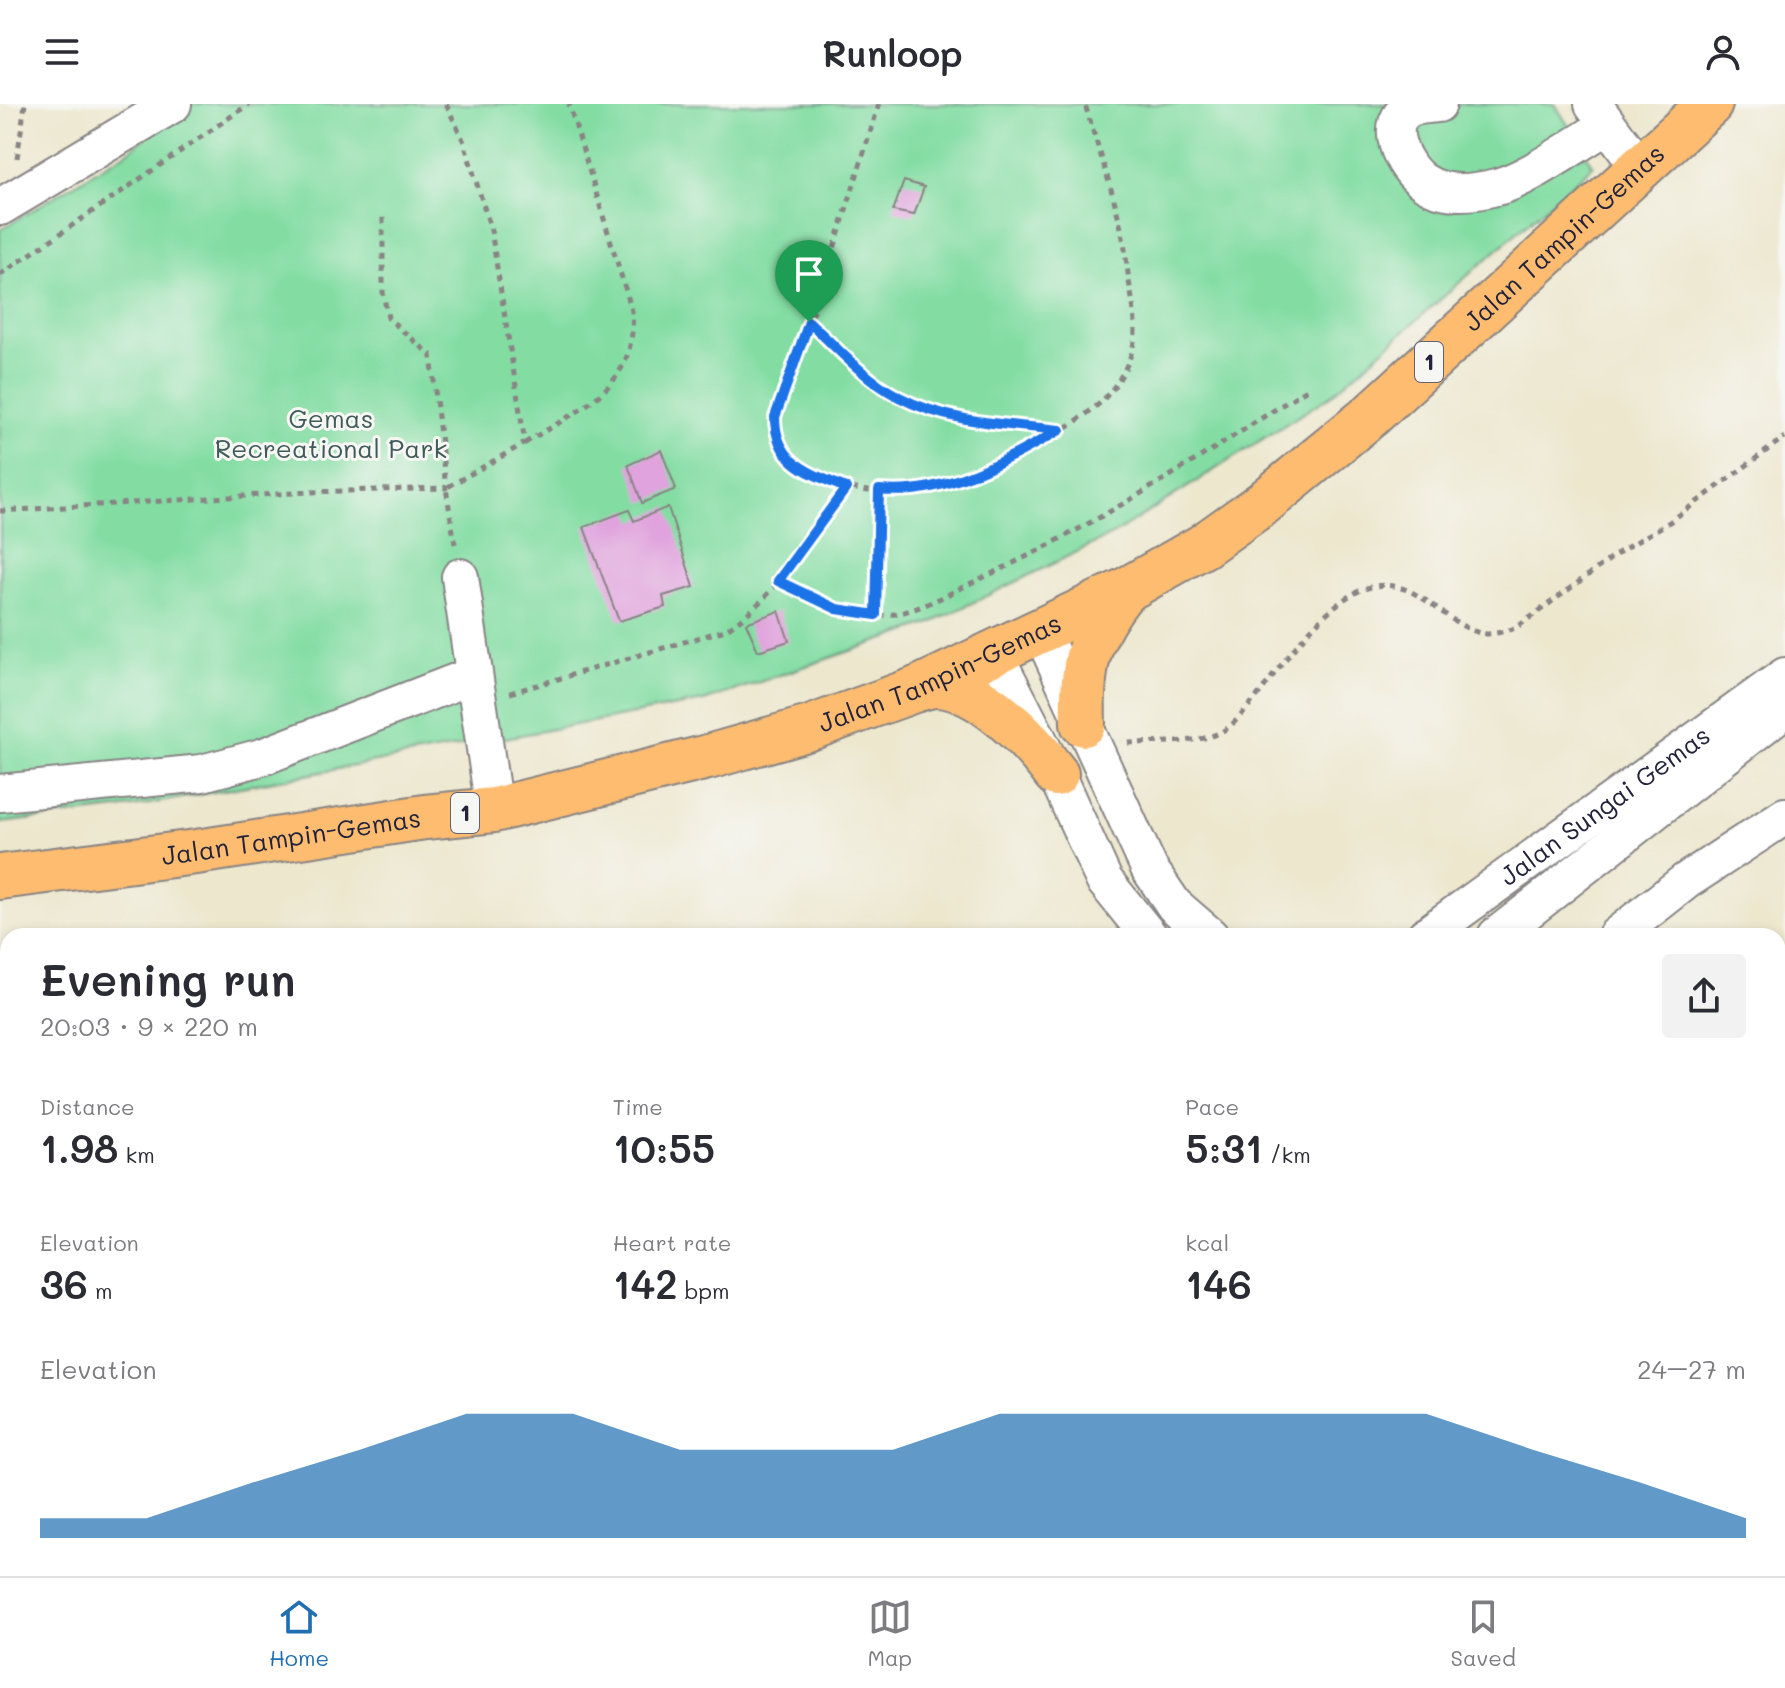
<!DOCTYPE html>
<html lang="en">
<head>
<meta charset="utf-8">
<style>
  :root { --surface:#fff; --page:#f2f2f3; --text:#2b2b33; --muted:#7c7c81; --line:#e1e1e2; --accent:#1f6fb2 }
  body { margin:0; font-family:Mali,sans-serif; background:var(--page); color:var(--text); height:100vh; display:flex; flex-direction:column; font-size:30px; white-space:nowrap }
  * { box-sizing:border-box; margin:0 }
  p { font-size:26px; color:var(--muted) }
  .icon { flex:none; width:44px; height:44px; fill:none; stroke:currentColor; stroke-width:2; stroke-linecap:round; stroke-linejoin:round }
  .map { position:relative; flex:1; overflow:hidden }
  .side { position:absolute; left:0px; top:824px; width:1786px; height:648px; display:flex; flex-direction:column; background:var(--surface); border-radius:24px 24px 0 0; box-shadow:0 4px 12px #0003 }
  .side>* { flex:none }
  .pin { position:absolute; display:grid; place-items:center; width:68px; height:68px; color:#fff; margin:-82px -34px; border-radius:50% 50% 50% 0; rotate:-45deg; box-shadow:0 0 8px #0007 }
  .pin .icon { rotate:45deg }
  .round { display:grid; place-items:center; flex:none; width:84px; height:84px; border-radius:8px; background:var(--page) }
  .headline { display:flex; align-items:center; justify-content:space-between; height:136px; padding:0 40px }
  h1 { font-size:44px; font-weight:600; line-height:60px }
  .stats { display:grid; grid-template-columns:repeat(3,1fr); gap:12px; height:136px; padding:8px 40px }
  .stats div { display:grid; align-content:center }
  .stats b { font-size:40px; font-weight:600 }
  .stats small { font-size:22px; font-weight:400 }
  .stats p { font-size:22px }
  .chart { height:224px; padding:16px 40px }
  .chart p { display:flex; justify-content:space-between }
  .chart svg { width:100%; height:144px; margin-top:8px; fill:var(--accent); opacity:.7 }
  header { display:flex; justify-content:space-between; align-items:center; height:104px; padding:0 40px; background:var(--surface); font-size:36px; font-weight:600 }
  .dock { display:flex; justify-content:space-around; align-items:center; height:112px; border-top:2px solid var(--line); background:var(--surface); font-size:22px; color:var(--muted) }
  .dock a { display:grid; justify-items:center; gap:4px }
  .dock .active { color:var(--accent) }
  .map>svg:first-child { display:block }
  .green { fill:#83dda3; stroke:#52806f; stroke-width:2 }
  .building { fill:#e0a3dd }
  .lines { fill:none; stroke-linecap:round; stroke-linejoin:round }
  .minor-casing { stroke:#888484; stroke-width:40 }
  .highway-casing { stroke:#888484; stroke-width:48 }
  .path { stroke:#888484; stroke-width:5; stroke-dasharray:6 6; stroke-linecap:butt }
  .minor { stroke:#fff; stroke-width:36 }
  .highway { stroke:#fdbc70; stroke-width:44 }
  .rail-casing { stroke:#22223b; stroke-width:9 }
  .rail { stroke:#f6f6f2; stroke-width:6; stroke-dasharray:18; stroke-linecap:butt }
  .route-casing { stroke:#fff; stroke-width:16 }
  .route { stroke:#1a73e8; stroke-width:10 }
  .labels { text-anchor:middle; stroke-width:6; stroke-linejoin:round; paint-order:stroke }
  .shield { fill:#f6f6f2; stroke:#626272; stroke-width:2 }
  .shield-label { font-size:24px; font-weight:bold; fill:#22223b }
  .street-label { font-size:26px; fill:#22223b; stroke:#f6f6f2 }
  .park-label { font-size:26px; fill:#3f5a5a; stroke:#f6f6f2 }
</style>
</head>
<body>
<header><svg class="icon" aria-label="menu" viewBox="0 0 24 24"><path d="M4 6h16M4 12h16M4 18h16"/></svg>Runloop<svg class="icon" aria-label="person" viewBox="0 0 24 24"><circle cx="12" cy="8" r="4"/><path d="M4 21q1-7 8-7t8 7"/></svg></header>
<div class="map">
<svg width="1785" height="1472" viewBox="0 0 1785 1472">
  <rect width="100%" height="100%" fill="#f6f6f2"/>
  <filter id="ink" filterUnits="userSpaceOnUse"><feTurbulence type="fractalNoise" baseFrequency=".0125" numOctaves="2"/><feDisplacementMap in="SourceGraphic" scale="16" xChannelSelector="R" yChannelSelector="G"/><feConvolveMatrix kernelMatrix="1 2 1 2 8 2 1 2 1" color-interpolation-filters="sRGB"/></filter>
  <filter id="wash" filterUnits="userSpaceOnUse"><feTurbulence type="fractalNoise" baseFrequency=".006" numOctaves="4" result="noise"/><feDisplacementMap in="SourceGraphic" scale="32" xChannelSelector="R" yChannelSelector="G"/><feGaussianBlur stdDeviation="1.8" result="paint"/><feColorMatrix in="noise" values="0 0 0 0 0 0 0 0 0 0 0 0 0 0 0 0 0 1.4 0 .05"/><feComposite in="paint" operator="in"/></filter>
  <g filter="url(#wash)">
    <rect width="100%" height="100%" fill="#ede7ce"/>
    <path class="green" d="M190,0H1555L1593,62L1330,292L1114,430L929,520L704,597L133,703L0,719V126L130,46Z"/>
    <g id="blocks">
      <path class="building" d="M904,77L924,83L914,111L893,107Z
        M661,346L676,385L642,399L628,361Z
        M668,403L694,483L663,492L665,503L619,517L584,423L629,406L634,417Z
        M779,507L789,537L758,547L746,519Z"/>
    </g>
  </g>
  <g filter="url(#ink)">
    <use href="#blocks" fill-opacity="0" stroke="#888484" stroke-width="2"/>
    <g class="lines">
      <defs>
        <g id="minor">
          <path d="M1438,0C1430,1 1421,1 1414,3C1378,15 1403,65 1424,78C1445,92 1473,89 1496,83C1527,76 1578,39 1608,21"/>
          <path d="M1593,0L1641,65"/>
          <path d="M0,103L173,0"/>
          <path d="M460,473L494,706"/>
          <path d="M1041,527L1149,764L1174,801L1210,832"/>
          <path d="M994,549L1056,670L1104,776L1149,832"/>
          <path d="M0,689L202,669L262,653L474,571"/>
          <path id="s1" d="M1425,832L1785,572"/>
          <path d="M1496,832L1785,605"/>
          <path d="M1616,832L1686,777L1785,712"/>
          <path d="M0,995L8,992"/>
          <path d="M0,1106L8,1115"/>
          <path d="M0,1238L8,1234"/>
          <path d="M238,1472L256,1464"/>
        </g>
        <g id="highway">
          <path d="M917,585C922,584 930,581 936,581C981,582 1031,637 1056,670"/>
          <path d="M1083,620C1081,562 1087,533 1124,487"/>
          <path id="s2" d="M0,773L196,748L425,713L494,706L708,653L810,624L917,585L1124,487L1203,442L1262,400L1370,312L1710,0"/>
        </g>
      </defs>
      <use href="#minor" class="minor-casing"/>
      <use href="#highway" class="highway-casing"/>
      <path class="path" d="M446,0L464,38L491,126L525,339L446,384L455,440
        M879,0L819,193L775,313C775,377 862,393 913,387C961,382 1056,335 1094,304C1113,289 1131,261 1134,237C1137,219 1133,201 1130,183C1127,165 1126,147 1122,129C1113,85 1097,42 1085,0
        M17,54L25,0
        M0,171L249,0
        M810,218C837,245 864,275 898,293C947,320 1006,320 1060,326
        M525,339C581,304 638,284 632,207L569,0
        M0,407L309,388L446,384L431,251L388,214L383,189V112
        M778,477C811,493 848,515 887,511C919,508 949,489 978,476C1097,421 1200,354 1310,283
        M876,511L879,386
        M510,589L725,526C775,495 814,432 846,384
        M1128,639C1154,638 1196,640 1219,629C1234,622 1243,608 1254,596C1282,562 1326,493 1371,483C1416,472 1441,518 1480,529C1491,532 1505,527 1516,524L1621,447L1671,417L1785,333"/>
      <use href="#minor" class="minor"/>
      <use href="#highway" class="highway"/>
      <defs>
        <path id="rail" d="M1778,1425L1785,1420
          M1705,1472L1718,1464"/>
      </defs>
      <use href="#rail" class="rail-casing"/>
      <use href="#rail" class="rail"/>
    </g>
  </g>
  <g class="lines" filter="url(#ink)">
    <defs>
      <path id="route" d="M809,218C837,244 864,275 899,293C948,319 1006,320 1060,326C1006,356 944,393 879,386L876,511L837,505L778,477L846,384C809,369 775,359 775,313Z"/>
    </defs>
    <use href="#route" class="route-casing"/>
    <use href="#route" class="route"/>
  </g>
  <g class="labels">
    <g class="shield">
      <rect x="1415" y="238" width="28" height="40" rx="6"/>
      <rect x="451" y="689" width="28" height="40" rx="6"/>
    </g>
    <g class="shield-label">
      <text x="1429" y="266">1</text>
      <text x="465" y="717">1</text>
    </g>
    <g class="street-label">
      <text dy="9" stroke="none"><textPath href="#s2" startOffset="1734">Jalan Tampin-Gemas</textPath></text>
      <text dy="9" stroke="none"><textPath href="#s2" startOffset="966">Jalan Tampin-Gemas</textPath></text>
      <text dy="9" stroke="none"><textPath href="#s1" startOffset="222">Jalan Sungai Gemas</textPath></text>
      <text dy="9" stroke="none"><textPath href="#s2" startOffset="294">Jalan Tampin-Gemas</textPath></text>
    </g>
    <g class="park-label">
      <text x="331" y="324">Gemas<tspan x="331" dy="30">Recreational Park</tspan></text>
    </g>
  </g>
</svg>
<div class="pin" style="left:809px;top:218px;background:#1e9e55"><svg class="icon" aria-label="arrive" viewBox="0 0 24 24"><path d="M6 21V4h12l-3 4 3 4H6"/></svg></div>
<section class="side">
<div class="headline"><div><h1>Evening run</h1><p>20:03 · 9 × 220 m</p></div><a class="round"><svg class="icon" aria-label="share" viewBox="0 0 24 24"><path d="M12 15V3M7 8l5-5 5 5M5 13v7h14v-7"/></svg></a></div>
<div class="stats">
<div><p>Distance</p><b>1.98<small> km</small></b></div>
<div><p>Time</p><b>10:55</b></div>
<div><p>Pace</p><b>5:31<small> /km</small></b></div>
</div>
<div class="stats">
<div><p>Elevation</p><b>36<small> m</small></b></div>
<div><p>Heart rate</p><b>142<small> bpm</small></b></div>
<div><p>kcal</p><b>146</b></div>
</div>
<div class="chart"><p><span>Elevation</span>24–27 m</p>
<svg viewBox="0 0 160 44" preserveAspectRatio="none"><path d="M0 44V38L10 38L20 27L30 17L40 6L50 6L60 17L70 17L80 17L90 6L100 6L110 6L120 6L130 6L140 17L150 27L160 38V44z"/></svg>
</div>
</section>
</div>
<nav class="dock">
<a class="active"><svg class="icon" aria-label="home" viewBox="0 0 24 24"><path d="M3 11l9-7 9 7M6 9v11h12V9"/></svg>Home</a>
<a><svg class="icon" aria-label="map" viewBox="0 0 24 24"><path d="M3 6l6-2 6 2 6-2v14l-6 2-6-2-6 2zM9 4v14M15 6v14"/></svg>Map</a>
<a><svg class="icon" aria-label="saved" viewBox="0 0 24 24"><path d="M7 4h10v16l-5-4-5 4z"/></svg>Saved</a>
</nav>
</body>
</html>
